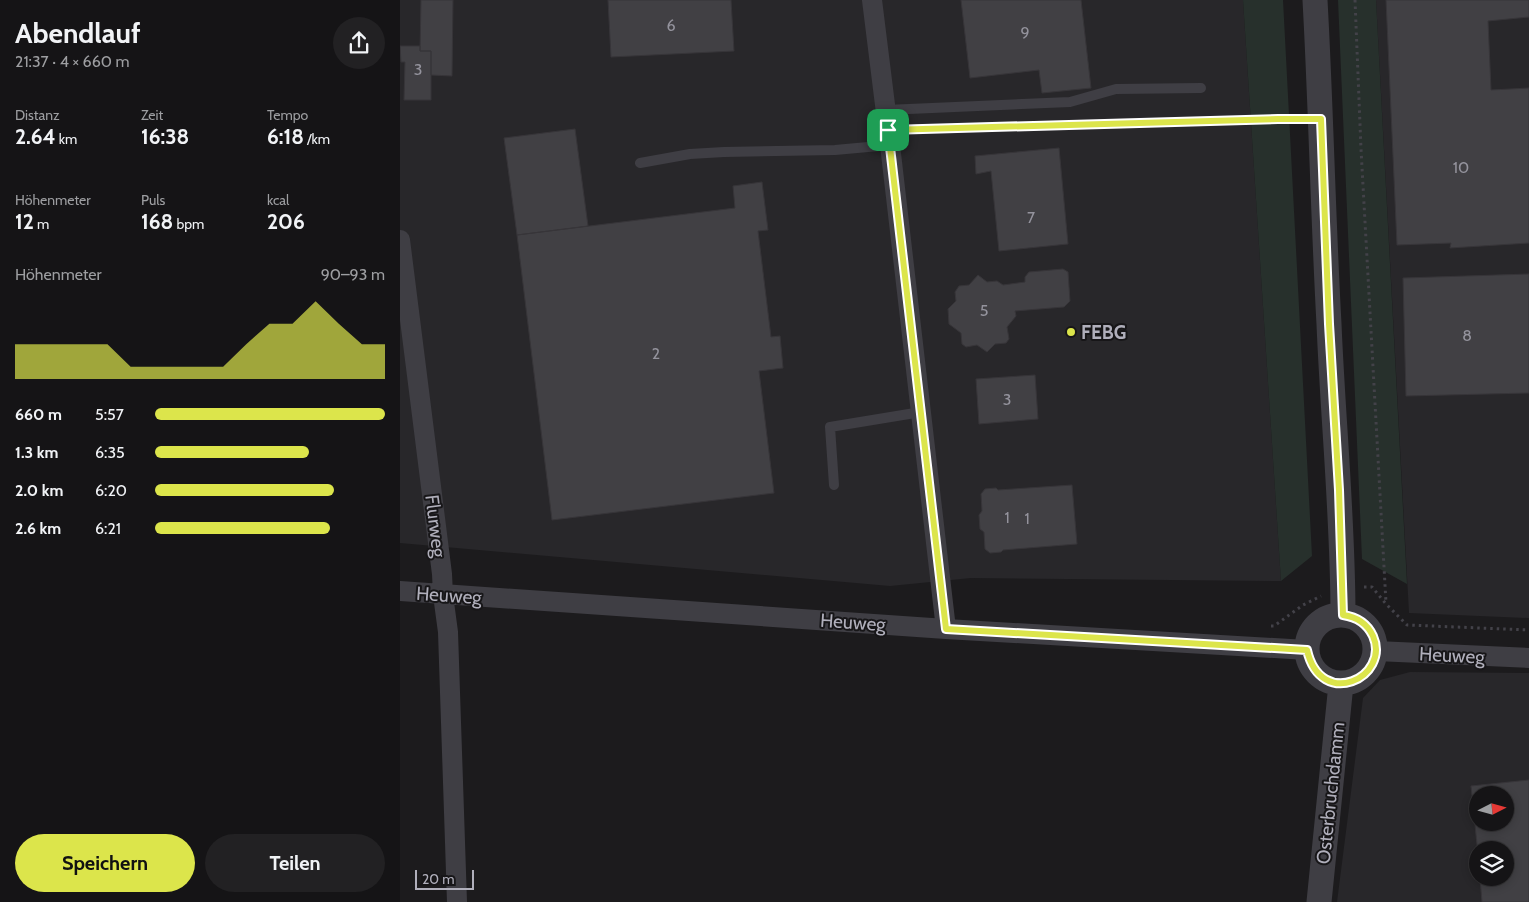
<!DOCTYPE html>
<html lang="de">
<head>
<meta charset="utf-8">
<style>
  :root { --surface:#151416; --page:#222123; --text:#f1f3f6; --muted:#9d9ea1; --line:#343335; --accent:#dce54b }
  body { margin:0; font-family:Cabin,sans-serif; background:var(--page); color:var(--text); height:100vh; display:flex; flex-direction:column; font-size:19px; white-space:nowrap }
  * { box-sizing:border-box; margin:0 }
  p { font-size:16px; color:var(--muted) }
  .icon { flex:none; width:28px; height:28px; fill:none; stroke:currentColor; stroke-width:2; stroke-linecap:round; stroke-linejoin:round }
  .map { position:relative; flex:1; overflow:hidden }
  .side { display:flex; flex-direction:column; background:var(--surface); width:400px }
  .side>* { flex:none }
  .needle { width:32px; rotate:84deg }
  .controls { position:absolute; left:1069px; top:786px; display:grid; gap:10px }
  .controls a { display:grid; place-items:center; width:45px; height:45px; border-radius:50%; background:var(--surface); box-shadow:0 2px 8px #0003,0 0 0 1px var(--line); font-size:25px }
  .scale { position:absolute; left:15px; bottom:12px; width:59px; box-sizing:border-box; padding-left:5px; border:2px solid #b0afbb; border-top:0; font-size:14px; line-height:18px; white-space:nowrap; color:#b0afbb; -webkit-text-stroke:4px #171618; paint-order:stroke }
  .pin { position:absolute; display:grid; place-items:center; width:42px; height:42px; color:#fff; margin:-21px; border-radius:10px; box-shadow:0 2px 8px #0006 }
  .round { display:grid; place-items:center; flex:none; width:52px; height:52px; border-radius:26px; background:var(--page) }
  .overview { display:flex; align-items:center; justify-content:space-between; height:85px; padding:0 15px }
  h1 { font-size:28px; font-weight:700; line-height:38px }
  .metrics { display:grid; grid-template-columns:repeat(3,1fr); gap:8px; height:85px; padding:5px 15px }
  .metrics div { display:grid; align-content:center }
  .metrics b { font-size:21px; font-weight:700 }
  .metrics small { font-size:14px; font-weight:400 }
  .metrics p { font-size:14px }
  .chart { height:140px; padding:10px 15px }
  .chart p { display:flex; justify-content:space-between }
  .chart svg { width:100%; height:90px; margin-top:5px; fill:var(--accent); opacity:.7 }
  .action { display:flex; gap:10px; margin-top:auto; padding:10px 15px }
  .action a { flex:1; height:58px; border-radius:30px; background:var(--accent); color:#111; font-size:20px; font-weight:700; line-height:58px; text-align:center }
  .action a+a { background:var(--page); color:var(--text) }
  ul { padding:0 15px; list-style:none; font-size:16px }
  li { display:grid; grid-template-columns:80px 60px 1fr; align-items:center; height:38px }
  li i { height:12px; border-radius:6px; background:var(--accent) }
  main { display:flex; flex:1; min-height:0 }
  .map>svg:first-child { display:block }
  .built { fill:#28272a; fill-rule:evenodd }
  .green { fill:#27302c }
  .building { fill:#414044; stroke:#373539; fill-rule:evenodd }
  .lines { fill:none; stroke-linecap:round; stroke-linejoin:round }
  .path { stroke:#434249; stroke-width:3; stroke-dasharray:2.5 4; stroke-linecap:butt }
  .service { stroke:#3f3e44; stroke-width:10 }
  .minor { stroke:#3f3e44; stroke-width:20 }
  .tertiary { stroke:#3f3e44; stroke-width:25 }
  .route-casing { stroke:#fff; stroke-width:10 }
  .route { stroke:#dce54b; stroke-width:6 }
  .poi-dot { fill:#dce54b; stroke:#171618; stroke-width:2 }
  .labels { text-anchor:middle; stroke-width:4; stroke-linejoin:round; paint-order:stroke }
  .number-label { font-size:16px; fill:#94939d }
  .poi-label { font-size:19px; font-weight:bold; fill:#b0afbb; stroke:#171618; text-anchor:start }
  .street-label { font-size:19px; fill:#b0afbb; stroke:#171618 }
</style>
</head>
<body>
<main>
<section class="side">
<div class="overview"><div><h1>Abendlauf</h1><p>21:37 · 4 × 660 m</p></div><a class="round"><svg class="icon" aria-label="share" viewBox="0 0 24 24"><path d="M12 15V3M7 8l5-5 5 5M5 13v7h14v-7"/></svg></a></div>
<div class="metrics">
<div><p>Distanz</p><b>2.64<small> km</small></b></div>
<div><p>Zeit</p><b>16:38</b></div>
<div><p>Tempo</p><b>6:18<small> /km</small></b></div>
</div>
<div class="metrics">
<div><p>Höhenmeter</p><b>12<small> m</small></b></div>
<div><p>Puls</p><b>168<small> bpm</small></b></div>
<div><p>kcal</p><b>206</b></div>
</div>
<div class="chart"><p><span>Höhenmeter</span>90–93 m</p>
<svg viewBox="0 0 160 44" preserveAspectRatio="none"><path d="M0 44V27L10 27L20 27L30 27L40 27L50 38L60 38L70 38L80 38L90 38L100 27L110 17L120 17L130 6L140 17L150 27L160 27V44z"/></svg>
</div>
<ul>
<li><b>660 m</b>5:57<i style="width:100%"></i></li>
<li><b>1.3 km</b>6:35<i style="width:67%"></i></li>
<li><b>2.0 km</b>6:20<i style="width:78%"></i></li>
<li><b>2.6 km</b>6:21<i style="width:76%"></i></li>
</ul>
<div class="action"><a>Speichern</a><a>Teilen</a></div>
</section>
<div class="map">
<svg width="1129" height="902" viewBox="0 0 1129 902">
  <rect width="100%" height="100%" fill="#1c1b1d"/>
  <path class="built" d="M0,0H843L881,581L571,578L490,586L0,543Z
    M976,0H1129V618L1009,613Z
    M1010,672L1129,673V902H937L963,698L980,680ZM1078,795H1105V822H1078ZM1078,850H1105V878H1078Z"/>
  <path class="green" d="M843,0H883L912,556L881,581Z
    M938,0H976L1007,584L962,559Z"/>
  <path class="building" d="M21,0H53L52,76L31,75V51H20Z
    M208,0H331L334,51L211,57Z
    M561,0H681L691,88L642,93L639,70L570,78Z
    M986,0H1129V17L1088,21L1091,90L1129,88V243L1050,248L1051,243L997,245Z
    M0,46H20V51H31V100H4L5,62H1Z
    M175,129L188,226L117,235L104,138Z
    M659,148L668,244L599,251L591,171L576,174L575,156Z
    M362,182L368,230L358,231L371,337L380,336L383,368L359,371L374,493L152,520L117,235L335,208L333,186Z
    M663,269L668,272L670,301L664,307L615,311L616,316L607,327L609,339L606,343L595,344L587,352L577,345L566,347L562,344L561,333L549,324L548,309L556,301L555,292L559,286L569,285L578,275L587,282L597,281L603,285L625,282V277L629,272Z
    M1129,274V393L1006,396L1003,278Z
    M635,375L638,419L579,424L576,379Z
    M672,485L677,544L603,550L601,552L590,553L585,549L584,532L580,529L579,515L582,511L581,494L585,489L596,488L598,490Z
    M1129,780V902H1082L1080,878H1105V850H1078V854L1071,786ZM1078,795H1105V822H1078Z"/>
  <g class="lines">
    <path class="path" d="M955,0L961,149L986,603
      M506,130L900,119
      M964,587H972L986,604L1007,625L1129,630
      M871,626H874L903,605L921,596"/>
    <path class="service" d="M486,110L670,102L716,89L801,88
      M240,163L290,154L324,152L435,150L490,145
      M434,485L430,427L521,412"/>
    <path class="minor" d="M472,0L490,145L546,629
      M0,240L42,574L43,595L48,632L57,902
      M0,591L546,629L907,650
      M976,651L1129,658"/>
    <path class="tertiary" d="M915,0C921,108 923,216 929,324C933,421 943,518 943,615
      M907 649a34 34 0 1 1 68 0a34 34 0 1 1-68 0Z
      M919,902L941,684"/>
  </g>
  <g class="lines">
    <defs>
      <path id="route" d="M878,119H921L929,324L939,490L943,615C957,617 967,623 973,636C991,677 921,711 907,650L546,629L488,130Z"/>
    </defs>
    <use href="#route" class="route-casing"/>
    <use href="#route" class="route"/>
  </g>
  <circle class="poi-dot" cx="671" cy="332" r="5"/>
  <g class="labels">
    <g class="number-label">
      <text x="271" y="31">6</text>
      <text x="625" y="38">9</text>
      <text x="18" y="75">3</text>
      <text x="1061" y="173">10</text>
      <text x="631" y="223">7</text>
      <text x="584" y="316">5</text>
      <text x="1067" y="341">8</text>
      <text x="256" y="359">2</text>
      <text x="607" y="405">3</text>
      <text x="607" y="523">1</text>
      <text x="627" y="524">1</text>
    </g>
    <g class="poi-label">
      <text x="681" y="339">FEBG</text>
    </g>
    <g class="street-label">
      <text transform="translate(36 526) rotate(83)" y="7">Flurweg</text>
      <text transform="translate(49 595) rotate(4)" y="7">Heuweg</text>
      <text transform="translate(453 622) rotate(4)" y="7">Heuweg</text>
      <text transform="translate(1052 655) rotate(3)" y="7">Heuweg</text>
      <text transform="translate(930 793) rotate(-84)" y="7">Osterbruchdamm</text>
    </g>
  </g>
</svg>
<div class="controls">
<a><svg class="needle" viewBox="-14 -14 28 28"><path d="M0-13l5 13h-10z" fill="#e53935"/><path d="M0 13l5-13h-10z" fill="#9d9ea1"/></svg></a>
<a><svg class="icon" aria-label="layers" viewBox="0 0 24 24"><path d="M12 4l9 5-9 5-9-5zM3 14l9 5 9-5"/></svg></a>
</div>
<div class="scale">20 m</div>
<div class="pin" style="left:488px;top:130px;background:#1e9e55"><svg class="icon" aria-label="arrive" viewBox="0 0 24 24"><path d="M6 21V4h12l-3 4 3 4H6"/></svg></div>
</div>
</main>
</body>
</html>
